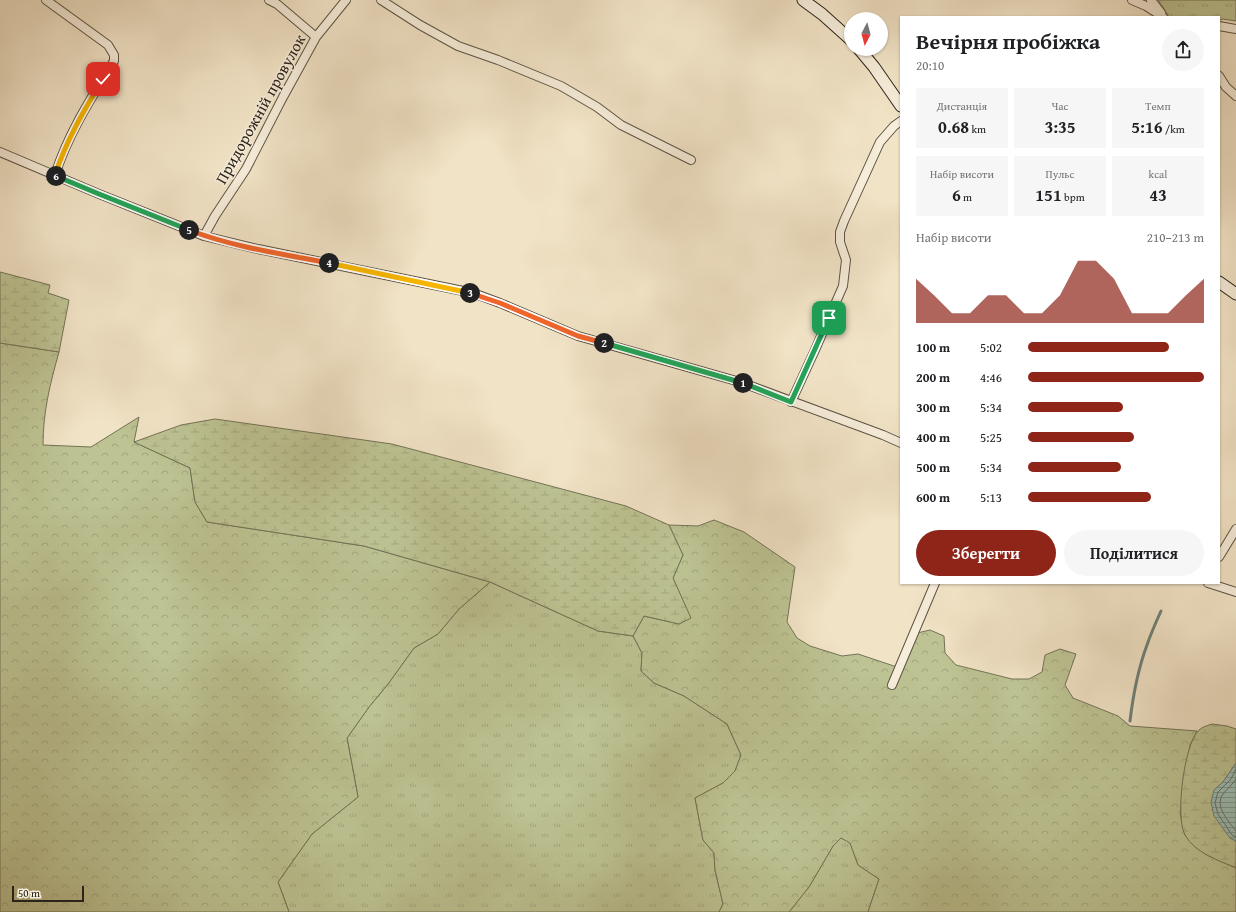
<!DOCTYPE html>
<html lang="uk">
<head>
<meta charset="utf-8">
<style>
  :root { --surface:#fff; --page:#f6f6f6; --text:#202124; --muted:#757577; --accent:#8f2418 }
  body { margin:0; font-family:"Gentium Book Plus",serif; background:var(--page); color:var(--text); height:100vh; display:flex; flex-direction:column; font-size:15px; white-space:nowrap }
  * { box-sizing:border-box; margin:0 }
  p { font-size:13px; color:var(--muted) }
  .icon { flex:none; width:22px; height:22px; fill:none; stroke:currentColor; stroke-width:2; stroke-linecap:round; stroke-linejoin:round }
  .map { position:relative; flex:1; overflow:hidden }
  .panel { position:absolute; left:900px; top:16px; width:320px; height:568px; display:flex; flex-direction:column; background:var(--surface); border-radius:0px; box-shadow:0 1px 3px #0004 }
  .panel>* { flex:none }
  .needle { width:26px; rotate:186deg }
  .controls { position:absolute; left:844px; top:12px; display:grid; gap:8px }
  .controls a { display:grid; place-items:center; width:44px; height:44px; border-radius:50%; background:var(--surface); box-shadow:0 1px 3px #0004; font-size:20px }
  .scale { position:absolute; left:12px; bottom:10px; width:72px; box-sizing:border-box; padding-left:4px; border:2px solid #2c2319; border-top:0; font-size:11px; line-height:14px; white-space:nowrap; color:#2c2319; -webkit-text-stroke:3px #f6edda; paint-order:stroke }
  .pin { position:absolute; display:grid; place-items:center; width:34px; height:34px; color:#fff; margin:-17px; border-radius:8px; box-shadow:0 2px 6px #0006 }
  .km { position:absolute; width:20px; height:20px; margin:-10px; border-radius:50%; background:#222; color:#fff; font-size:11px; line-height:20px; text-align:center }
  .round { display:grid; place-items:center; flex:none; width:42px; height:42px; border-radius:21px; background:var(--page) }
  .head { display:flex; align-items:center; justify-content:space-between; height:68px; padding:0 16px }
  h1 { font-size:22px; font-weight:600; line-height:30px }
  .metrics { display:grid; grid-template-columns:repeat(3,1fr); gap:6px; height:68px; padding:4px 16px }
  .metrics div { display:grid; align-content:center; border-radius:0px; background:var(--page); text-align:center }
  .metrics b { font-size:17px; font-weight:600 }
  .metrics small { font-size:11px; font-weight:400 }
  .metrics p { font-size:11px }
  .chart { height:112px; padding:8px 16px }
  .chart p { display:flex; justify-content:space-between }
  .chart svg { width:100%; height:72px; margin-top:4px; fill:var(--accent); opacity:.7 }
  .action { display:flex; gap:8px; margin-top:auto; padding:8px 16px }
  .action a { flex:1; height:46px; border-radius:24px; background:var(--accent); color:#fff; font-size:16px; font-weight:600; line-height:46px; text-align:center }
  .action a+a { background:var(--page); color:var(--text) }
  ul { padding:0 16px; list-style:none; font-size:13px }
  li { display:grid; grid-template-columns:64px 48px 1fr; align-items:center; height:30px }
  li i { height:10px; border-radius:5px; background:var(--accent) }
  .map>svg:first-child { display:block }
  .grass { fill:url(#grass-tufts); stroke:#747356 }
  .forest { fill:url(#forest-crowns); stroke:#747356 }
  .wetland { fill:url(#wetland-marsh); stroke:#747356 }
  .water { fill:url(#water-rules); stroke:#6f8078 }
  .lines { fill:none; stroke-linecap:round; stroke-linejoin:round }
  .shore { stroke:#647068; stroke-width:1 }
  .stream { stroke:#6f8078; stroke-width:3 }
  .street-casing { stroke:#5d5344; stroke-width:10 }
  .secondary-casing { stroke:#2c2319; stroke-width:13 }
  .street { stroke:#f6edda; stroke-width:8 }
  .secondary { stroke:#f6edda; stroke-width:11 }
  .split-1-casing { stroke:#fff; stroke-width:8 }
  .split-2-casing { stroke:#fff; stroke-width:8 }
  .split-3-casing { stroke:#fff; stroke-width:8 }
  .split-4-casing { stroke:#fff; stroke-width:8 }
  .split-5-casing { stroke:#fff; stroke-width:8 }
  .split-6-casing { stroke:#fff; stroke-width:8 }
  .split-7-casing { stroke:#fff; stroke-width:8 }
  .split-1 { stroke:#22a559; stroke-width:5 }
  .split-2 { stroke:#22a559; stroke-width:5 }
  .split-3 { stroke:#f0652b; stroke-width:5 }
  .split-4 { stroke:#f5b400; stroke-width:5 }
  .split-5 { stroke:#f0652b; stroke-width:5 }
  .split-6 { stroke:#22a559; stroke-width:5 }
  .split-7 { stroke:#f5b400; stroke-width:5 }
  .labels { text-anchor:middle; stroke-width:3; stroke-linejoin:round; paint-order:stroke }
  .street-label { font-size:16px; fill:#2c2319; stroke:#f6edda }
</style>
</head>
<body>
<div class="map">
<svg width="1236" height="912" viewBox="0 0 1236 912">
  <defs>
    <pattern id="grass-tufts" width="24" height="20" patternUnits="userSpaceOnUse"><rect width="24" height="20" fill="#bdc393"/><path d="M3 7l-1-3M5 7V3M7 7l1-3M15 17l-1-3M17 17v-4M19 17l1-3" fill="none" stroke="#a3a77e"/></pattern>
    <pattern id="forest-crowns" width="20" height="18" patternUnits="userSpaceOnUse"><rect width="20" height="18" fill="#bdc393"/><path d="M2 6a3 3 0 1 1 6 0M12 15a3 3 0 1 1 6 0" fill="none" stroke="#a3a77e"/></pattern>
    <pattern id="wetland-marsh" width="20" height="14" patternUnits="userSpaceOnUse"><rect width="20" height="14" fill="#bdc393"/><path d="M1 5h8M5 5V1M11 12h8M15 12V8" fill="none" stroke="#a3a77e"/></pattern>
    <pattern id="water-rules" width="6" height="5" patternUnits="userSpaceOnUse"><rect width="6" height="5" fill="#9bbeb7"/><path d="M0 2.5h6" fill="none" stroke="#7f9a94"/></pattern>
  </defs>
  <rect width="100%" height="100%" fill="#f1e3c6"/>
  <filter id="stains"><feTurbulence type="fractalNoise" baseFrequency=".005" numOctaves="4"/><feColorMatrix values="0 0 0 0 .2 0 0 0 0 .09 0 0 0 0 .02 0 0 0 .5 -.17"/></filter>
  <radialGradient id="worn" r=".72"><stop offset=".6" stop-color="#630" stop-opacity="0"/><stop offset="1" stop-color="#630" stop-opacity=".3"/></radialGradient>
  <path class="grass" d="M1158,0H1236V21L1223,19L1219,20V17H1167L1168,15Z
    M490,582L598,631L633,636L642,653L641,671L654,683L684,696L727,724L741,755L735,771L723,783L695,798L703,840L714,853L715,870L723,904L719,912H289L278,882L312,834L358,797L347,738L369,707L388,684L414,648L438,634L459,609Z
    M841,838L850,842L858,865L879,879L868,912H789L809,887L833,846Z"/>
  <path class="forest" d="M0,343L59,352C50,384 43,412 43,445L91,447L139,417L134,442L190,468L195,502L207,522L364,546L490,582L459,609L438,634L414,648L388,684L369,707L347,738L358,797L312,834L278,882L289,912H0Z
    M714,520L744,532L795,567L787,622L797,638L810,646L842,656L858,654L897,667L913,634L930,630L944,636L945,653L956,665L1012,679H1029L1042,672L1045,655L1060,649L1076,654L1065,685L1073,698L1118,716L1130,726L1197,731L1190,745L1180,813L1185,835L1194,846L1207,855L1236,868V912H868L879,879L858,865L850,843L841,838L833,846L809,887L789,912H719L723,904L715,870L714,853L703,840L695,798L723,783L735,771L741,755L727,724L684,696L654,683L641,671L642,653L633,636L644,616L679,624L690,618L673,578L683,555L669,525L698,526Z"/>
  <path class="wetland" d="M0,272L50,285L48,293L69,300L59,352L0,343Z
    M215,419L392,444L626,506L669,525L683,555L673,578L691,618L679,624L644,616L633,636L598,631L490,582L364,546L207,522L195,502L190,468L134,442L181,425Z
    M1212,724L1227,726L1236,729V763L1223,782L1214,790L1230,838L1236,841V868C1218,860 1195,853 1185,835C1175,817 1184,746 1198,731C1202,727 1206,726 1212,724Z"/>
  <path class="water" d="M1236,763V841L1230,838L1214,816L1211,802L1214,790L1223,782Z"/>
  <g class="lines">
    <path class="shore" d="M1236,769L1231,779L1218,792L1215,803L1218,814L1232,835L1236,837
      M1236,779C1232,785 1227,789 1223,794C1214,806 1229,822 1236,831"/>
    <path class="stream" d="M1130,721C1133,696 1138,669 1147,645C1151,633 1156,622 1161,611"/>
    <defs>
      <path id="street" d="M46,0L108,45L114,55V61C91,98 68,134 55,175
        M269,0L277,4L316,37
        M381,0L420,25L458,46L498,60L561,86L597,107L621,125L691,160
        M1132,0L1146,6L1163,17
        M1151,0L1161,13
        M1219,26L1236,29
        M1219,76L1226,87L1236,96
        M0,152L99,194L204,236L258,249L473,293L500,303L578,336L740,382L883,435L901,443
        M204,236L215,216L246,169L283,97L316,37L346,0
        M791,402L815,350L843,286L846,260L840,242V232L844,221L880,142L894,126L901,121
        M1219,557L1236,529
        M1208,583L1236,592
        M892,685L935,583"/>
      <path id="secondary" d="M803,0L822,14L851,40
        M859,49L874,67L901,106
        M1219,282L1236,294"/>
    </defs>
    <use href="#street" class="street-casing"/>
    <use href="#secondary" class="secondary-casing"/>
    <use href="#street" class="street"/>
    <use href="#secondary" class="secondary"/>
  </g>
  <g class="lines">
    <defs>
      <path id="split-1" d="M743,383L791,402L829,318"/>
      <path id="split-2" d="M604,343L743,383"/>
      <path id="split-3" d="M470,293L500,303L578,336L604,343"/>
      <path id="split-4" d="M329,263L470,293"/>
      <path id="split-5" d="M189,230C233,247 282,254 329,263"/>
      <path id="split-6" d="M56,176L99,194L189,230"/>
      <path id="split-7" d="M56,176L55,175C66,141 84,110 103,79"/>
    </defs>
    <use href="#split-1" class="split-1-casing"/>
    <use href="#split-2" class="split-2-casing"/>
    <use href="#split-3" class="split-3-casing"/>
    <use href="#split-4" class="split-4-casing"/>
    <use href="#split-5" class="split-5-casing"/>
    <use href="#split-6" class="split-6-casing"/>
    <use href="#split-7" class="split-7-casing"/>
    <use href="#split-1" class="split-1"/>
    <use href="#split-2" class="split-2"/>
    <use href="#split-3" class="split-3"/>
    <use href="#split-4" class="split-4"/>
    <use href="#split-5" class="split-5"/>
    <use href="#split-6" class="split-6"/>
    <use href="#split-7" class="split-7"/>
  </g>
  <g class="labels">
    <g class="street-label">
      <text transform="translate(260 109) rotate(-61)" y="6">Придорожній провулок</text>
    </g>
  </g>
  <rect width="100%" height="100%" filter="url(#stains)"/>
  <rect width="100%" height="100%" fill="url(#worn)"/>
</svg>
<div class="controls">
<a><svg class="needle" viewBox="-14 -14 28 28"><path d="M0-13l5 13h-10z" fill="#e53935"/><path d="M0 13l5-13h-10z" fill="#757577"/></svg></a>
</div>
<div class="scale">50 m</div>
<div class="pin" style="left:829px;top:318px;background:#1e9e55"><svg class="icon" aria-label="arrive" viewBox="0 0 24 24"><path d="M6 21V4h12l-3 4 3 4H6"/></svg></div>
<div class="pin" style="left:103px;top:79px;background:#d93025"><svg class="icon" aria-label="check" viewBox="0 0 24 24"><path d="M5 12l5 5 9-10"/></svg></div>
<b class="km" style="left:743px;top:383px">1</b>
<b class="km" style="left:604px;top:343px">2</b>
<b class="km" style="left:470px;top:293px">3</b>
<b class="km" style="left:329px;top:263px">4</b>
<b class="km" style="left:189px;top:230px">5</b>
<b class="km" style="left:56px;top:176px">6</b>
<section class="panel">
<div class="head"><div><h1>Вечірня пробіжка</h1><p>20:10</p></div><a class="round"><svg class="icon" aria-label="share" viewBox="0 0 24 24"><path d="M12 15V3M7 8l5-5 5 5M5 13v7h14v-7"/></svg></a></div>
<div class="metrics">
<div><p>Дистанція</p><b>0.68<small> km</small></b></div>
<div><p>Час</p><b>3:35</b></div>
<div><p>Темп</p><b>5:16<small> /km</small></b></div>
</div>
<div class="metrics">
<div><p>Набір висоти</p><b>6<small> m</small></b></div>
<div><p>Пульс</p><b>151<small> bpm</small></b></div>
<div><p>kcal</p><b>43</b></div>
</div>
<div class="chart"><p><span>Набір висоти</span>210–213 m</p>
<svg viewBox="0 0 160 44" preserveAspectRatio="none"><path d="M0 44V17L10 27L20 38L30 38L40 27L50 27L60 38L70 38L80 27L90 6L100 6L110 17L120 38L130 38L140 38L150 27L160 17V44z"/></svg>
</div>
<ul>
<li><b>100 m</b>5:02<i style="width:80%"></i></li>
<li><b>200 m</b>4:46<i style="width:100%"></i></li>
<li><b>300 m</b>5:34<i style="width:54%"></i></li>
<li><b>400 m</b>5:25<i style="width:60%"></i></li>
<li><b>500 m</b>5:34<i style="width:53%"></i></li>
<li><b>600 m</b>5:13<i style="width:70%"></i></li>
</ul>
<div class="action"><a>Зберегти</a><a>Поділитися</a></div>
</section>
</div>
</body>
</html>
